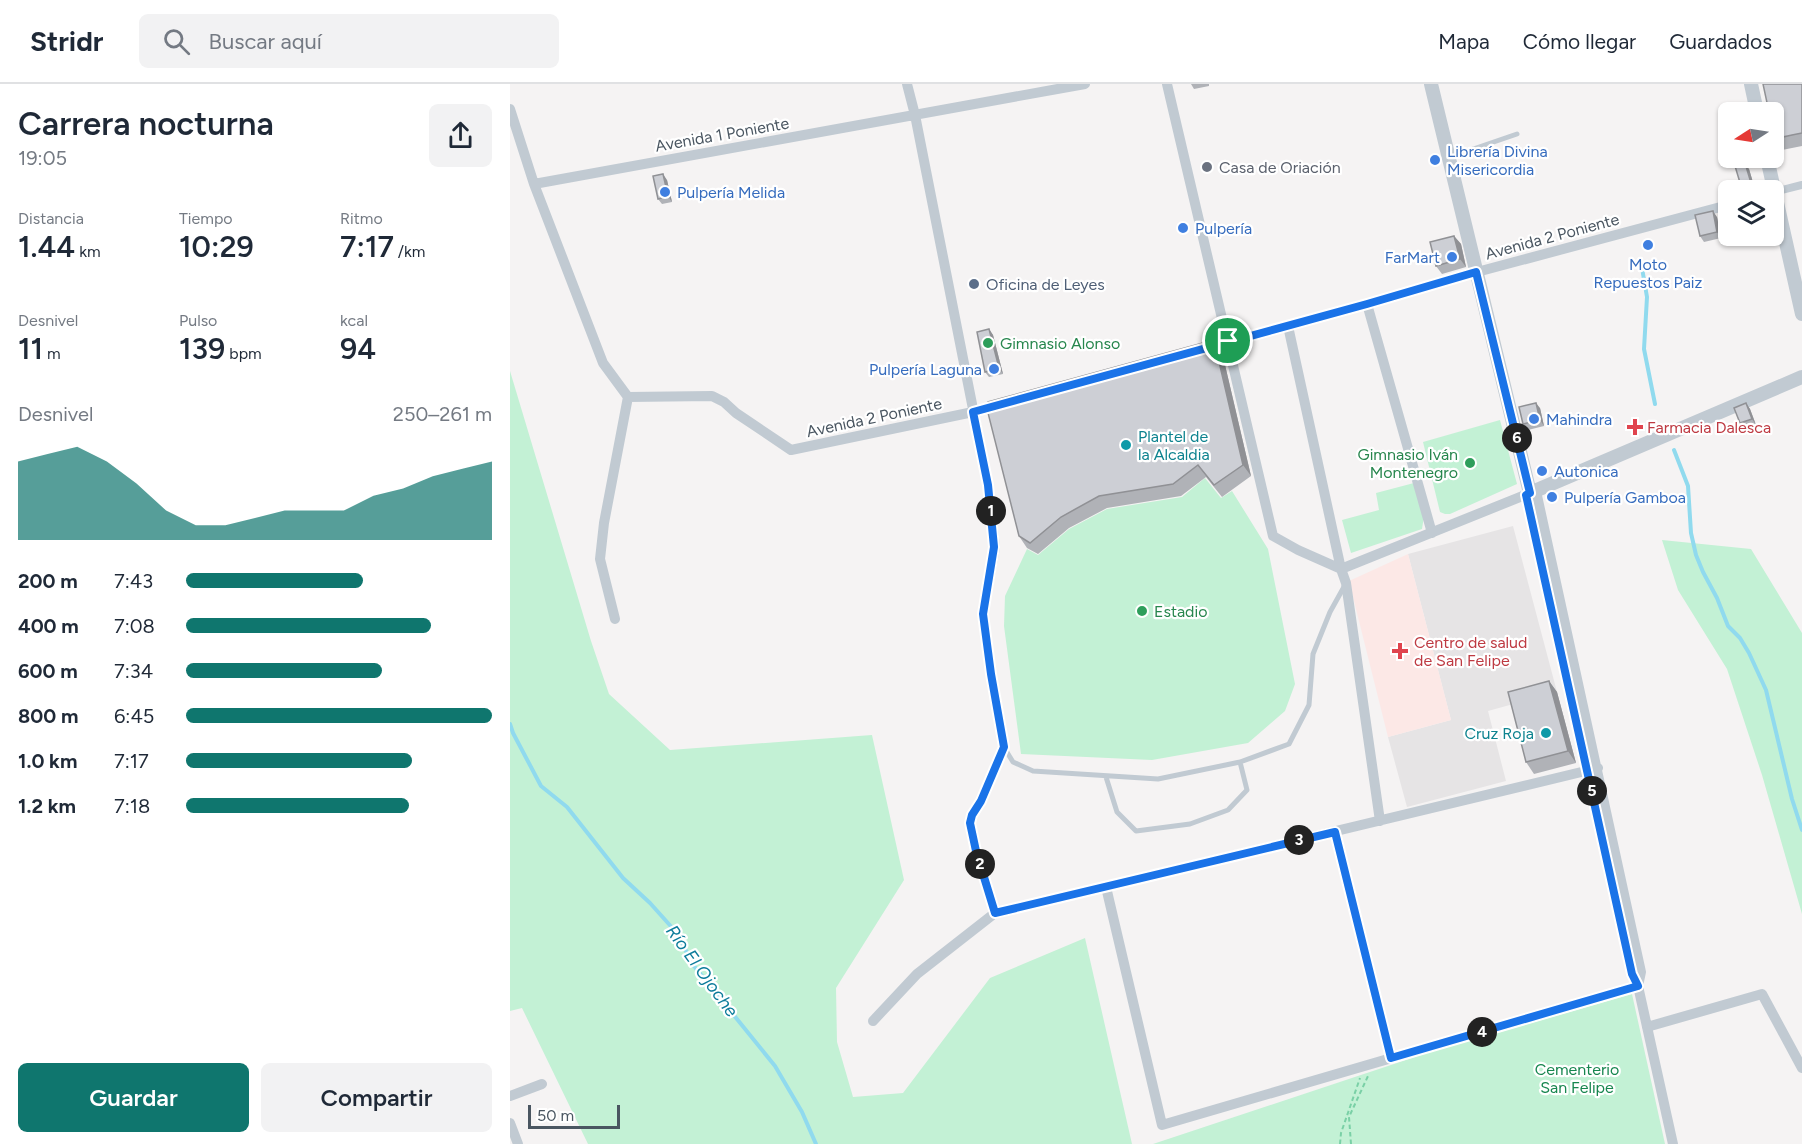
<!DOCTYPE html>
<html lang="es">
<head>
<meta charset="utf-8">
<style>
  :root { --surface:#fff; --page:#f2f2f3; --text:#1f2937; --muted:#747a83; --line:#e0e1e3; --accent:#0f766e }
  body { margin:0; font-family:Figtree,sans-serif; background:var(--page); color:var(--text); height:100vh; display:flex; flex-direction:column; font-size:22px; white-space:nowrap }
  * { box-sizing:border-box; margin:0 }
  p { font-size:20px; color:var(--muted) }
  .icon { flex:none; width:33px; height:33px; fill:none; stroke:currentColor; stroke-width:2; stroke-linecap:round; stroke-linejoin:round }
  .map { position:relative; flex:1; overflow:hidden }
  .drawer { display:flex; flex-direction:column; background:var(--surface); width:510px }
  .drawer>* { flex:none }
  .needle { width:39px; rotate:258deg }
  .fabs { position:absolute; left:1208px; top:18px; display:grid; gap:12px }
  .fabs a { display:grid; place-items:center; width:66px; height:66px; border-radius:9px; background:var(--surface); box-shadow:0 2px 4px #0004; font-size:30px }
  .scale { position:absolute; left:18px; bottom:15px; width:92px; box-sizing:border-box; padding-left:6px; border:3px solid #4a5661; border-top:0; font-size:16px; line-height:21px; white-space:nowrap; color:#4a5661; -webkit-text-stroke:4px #fff; paint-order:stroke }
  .pin { position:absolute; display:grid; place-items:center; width:51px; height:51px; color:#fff; margin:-26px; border:3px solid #fff; border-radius:50%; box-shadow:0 2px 6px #0007 }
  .km { position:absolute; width:30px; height:30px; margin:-15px; border-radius:50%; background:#222; color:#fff; font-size:16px; line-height:30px; text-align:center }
  .round { display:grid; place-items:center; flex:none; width:63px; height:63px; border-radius:9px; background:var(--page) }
  .headline { display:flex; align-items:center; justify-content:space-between; height:102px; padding:0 18px }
  h1 { font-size:33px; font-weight:600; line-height:45px }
  .metrics { display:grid; grid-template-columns:repeat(3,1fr); gap:9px; height:102px; padding:6px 18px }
  .metrics div { display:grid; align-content:center }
  .metrics b { font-size:30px; font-weight:600 }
  .metrics small { font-size:16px; font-weight:400 }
  .metrics p { font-size:16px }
  .chart { height:168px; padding:12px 18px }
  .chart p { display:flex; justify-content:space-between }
  .chart svg { width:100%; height:108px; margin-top:6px; fill:var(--accent); opacity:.7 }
  .primary-button { display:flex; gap:12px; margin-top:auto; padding:12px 18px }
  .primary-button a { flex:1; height:69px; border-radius:9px; background:var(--accent); color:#fff; font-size:24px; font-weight:600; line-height:69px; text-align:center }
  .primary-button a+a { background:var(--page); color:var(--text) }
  ul { padding:0 18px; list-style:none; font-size:20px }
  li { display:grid; grid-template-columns:96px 72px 1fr; align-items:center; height:45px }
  li i { height:15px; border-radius:8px; background:var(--accent) }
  header { display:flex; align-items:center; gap:36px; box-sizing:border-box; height:84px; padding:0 30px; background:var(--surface); border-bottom:2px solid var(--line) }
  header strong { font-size:28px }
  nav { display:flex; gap:33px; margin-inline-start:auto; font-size:21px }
  .search { width:420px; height:54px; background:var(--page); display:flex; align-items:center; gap:15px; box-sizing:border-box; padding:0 21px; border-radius:9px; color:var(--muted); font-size:22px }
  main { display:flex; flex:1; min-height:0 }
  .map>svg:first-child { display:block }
  .education { fill:#e6e4e5 }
  .medical { fill:#fce8e6 }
  .green { fill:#c3f1d5 }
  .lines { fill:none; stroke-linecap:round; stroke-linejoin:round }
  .stream { stroke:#90daee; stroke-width:4 }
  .path { stroke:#7ad0a6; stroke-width:2; stroke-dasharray:4.5 3; stroke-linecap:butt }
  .service { stroke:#c1cad2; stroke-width:5 }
  .pedestrian { stroke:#c1cad2; stroke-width:8 }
  .minor { stroke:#c1cad2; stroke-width:10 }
  .tertiary { stroke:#c1cad2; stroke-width:14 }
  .wall { fill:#b0b2b7 }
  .shaded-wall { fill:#909195 }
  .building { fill:#cdcfd5; stroke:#909195; stroke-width:1.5 }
  .route-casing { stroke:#fff; stroke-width:12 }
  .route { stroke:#1a73e8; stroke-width:8 }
  .shop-dot { fill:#3f7fe0; stroke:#fff; stroke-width:2 }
  .worship-dot { fill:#6b7280; stroke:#fff; stroke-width:2 }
  .service-dot { fill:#5c6f8a; stroke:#fff; stroke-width:2 }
  .leisure-dot { fill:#2e9e5b; stroke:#fff; stroke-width:2 }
  .health-dot { fill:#e0444e; stroke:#fff; stroke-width:2 }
  .culture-dot { fill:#0f9aa8; stroke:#fff; stroke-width:2 }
  .labels { text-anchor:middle; stroke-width:4.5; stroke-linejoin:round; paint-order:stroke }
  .street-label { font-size:16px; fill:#4a5661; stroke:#fff }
  .shop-label { font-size:16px; fill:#366cbe; stroke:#fff; text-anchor:start }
  .worship-label { font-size:16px; fill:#5b616d; stroke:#fff; text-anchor:start }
  .service-label { font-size:16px; fill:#4e5e75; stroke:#fff; text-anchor:start }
  .leisure-label { font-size:16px; fill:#27864d; stroke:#fff; text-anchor:start }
  .health-label { font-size:16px; fill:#be3a42; stroke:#fff; text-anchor:start }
  .culture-label { font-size:16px; fill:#0d838f; stroke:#fff; text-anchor:start }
  .park-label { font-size:16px; fill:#17864f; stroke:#fff }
  .water-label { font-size:18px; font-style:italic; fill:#0c7c9b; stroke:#fff }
</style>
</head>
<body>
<header>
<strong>Stridr</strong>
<div class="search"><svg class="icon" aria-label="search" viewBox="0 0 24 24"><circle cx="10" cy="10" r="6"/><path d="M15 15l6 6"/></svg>Buscar aquí</div>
<nav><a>Mapa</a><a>Cómo llegar</a><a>Guardados</a></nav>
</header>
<main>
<section class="drawer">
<div class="headline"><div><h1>Carrera nocturna</h1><p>19:05</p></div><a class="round"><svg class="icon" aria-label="share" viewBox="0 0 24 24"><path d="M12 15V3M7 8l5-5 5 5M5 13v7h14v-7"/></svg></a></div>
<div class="metrics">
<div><p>Distancia</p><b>1.44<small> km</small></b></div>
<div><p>Tiempo</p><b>10:29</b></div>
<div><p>Ritmo</p><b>7:17<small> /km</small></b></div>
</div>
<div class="metrics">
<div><p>Desnivel</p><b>11<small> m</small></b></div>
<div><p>Pulso</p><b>139<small> bpm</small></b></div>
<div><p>kcal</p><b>94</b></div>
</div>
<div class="chart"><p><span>Desnivel</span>250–261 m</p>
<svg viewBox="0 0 160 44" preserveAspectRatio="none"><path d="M0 44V12L10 9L20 6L30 12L40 21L50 32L60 38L70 38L80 35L90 32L100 32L110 32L120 26L130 23L140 18L150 15L160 12V44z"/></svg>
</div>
<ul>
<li><b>200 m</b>7:43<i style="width:58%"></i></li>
<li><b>400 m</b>7:08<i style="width:80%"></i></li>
<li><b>600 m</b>7:34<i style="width:64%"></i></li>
<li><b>800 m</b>6:45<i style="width:100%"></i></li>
<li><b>1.0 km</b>7:17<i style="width:74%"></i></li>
<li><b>1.2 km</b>7:18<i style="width:73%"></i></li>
</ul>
<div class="primary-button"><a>Guardar</a><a>Compartir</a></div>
</section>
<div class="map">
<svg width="1292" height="1060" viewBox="0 0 1292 1060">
  <rect width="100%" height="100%" fill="#f5f3f3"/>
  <path class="education" d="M1003,442L1047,608L978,627L996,697L897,723L878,653L941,636L898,470Z"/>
  <path class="medical" d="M898,470L941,636L878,653L839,497Z"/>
  <path class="green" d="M0,287L81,557L99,610L160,666L362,651L394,796L326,904L327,958L343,1013L393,1009L480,894L575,854L622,1060H78L12,924L0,927Z
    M990,336L1007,400L940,430H935L930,428L913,358Z
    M695,394L711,414L722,407L758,465L785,600L775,627L738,659L642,676L511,670L494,542L495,512L517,465L528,471L559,445L597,425L672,413Z
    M904,399L914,432L912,445L841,469L832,436L869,426L866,409Z
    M1152,456L1241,465L1292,549V830L1252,691L1217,585L1168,506Z
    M1122,910L1155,1060H643L917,969Z"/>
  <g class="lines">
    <path class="stream" d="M1132,184L1137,213L1134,265L1145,320
      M1164,366L1178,402L1181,449L1186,471L1193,488L1207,514L1218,542L1230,554L1239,569L1256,606L1282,715L1292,746
      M0,640L3,649L31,702L57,723L113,794L140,819L166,848L184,882L265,982L292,1028L306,1060"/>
    <path class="path" d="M830,1060L831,1049L850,994
      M841,1060L839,1033L858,992"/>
    <path class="service" d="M940,73L1007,50
      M495,665L503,678L523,687L648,695L730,678L779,660L799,621L803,570L820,528L835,501
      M596,693L607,728L626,747L680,740L718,726L737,706L730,678"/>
    <path class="pedestrian" d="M1264,108L1292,101"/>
    <path class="minor" d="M397,0L405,31L478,401L485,463L473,530L481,590L494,663L471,717L462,731L460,739L466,767L485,829
      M657,0L763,452L788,466L831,485L1020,409
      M0,25L24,100L93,279L118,313L94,439L90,475L105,535
      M24,100L575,0
      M857,220L922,449
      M778,242L831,485L836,499L870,737
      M694,264L857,220L967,188L1218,121
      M118,313L202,312L214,318L226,329L281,366L463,328L489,321
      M1026,407L1131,888L1128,902
      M1016,411L1122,890L1128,902L1163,1060
      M825,748L881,974
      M596,803L652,1041L1128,902
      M363,937L407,890L485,829L1088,684
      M1137,943L1252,910L1292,984
      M0,1012L32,1000
      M0,1039L8,1060"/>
    <path class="tertiary" d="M921,0L1020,409L1292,293
      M1241,0L1247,28
      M1257,74L1292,230"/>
  </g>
  <path class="wall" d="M681,0H699V2L684,5Z
    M1292,0V62L1272,66L1264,55Z
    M1239,85L1245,105L1234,106L1231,102Z
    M157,96L162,118L152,120L148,115Z
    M1207,133L1211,154L1194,158L1190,152Z
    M944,152L951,160L956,183L932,190L926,182Z
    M479,245L483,251L493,290L479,293L475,288Z
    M704,256L712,268L741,392L712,413L696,393L671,412L597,424L559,444L528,470L517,464L509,452Z
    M1236,319L1240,325L1246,341L1234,345L1230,339Z
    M1030,324L1034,342L1018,346L1013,340Z
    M1039,597L1047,608L1066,679L1024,690L1016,678Z"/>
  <path class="shaded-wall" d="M1235,79L1239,85L1245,105L1241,99Z
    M153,90L157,96L162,118L158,112Z
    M1203,127L1207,133L1211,154L1207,148Z
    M944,152L951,160L956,183L950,175Z
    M479,245L483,251L493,290L489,284Z
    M704,256L712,268L741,392L733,381Z
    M1026,319L1030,324L1034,342L1030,336Z
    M1236,319L1240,325L1246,341L1242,335Z
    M1039,597L1047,608L1066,679L1058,667Z"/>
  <path class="building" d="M1253,0H1292V49L1282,51L1264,55L1263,48V28H1259Z
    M1235,79L1241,99L1231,102L1225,82Z
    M153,90L158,112L148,115L143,92Z
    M1203,127L1207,148L1190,152L1185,131Z
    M944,152L950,175L926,182L920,158Z
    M479,245L489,284L475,288L467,248Z
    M704,256L733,381L704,401L688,381L663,400L589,412L551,433L520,459L509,452L476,321L478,318Z
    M1026,319L1030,336L1013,340L1009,323Z
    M1236,319L1242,335L1230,339L1224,324Z
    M1039,597L1058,667L1016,678L998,608Z"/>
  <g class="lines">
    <defs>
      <path id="route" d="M966,188L1020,409L1016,411L1122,890L1128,902L881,974L825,748L485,829L466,767L460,739L462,731L471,717L494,663L481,590L473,530L484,463L478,401L463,328L857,220Z"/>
    </defs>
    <use href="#route" class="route-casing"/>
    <use href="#route" class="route"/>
  </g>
  <g class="shop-dot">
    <circle cx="925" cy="76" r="6"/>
    <circle cx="155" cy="108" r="6"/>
    <circle cx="673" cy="144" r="6"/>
    <circle cx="1138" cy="161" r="6"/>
    <circle cx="942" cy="173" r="6"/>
    <circle cx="484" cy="285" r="6"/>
    <circle cx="1024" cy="335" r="6"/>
    <circle cx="1032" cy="387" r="6"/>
    <circle cx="1042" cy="413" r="6"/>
  </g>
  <circle class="worship-dot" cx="697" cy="83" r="6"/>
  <circle class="service-dot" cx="464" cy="200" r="6"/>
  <g class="leisure-dot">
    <circle cx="478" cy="259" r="6"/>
    <circle cx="960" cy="379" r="6"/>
    <circle cx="632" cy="527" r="6"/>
  </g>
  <g class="health-dot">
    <path d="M1122 334h6v6h6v6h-6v6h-6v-6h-6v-6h6z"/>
    <path d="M887 558h6v6h6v6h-6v6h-6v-6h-6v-6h6z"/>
  </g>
  <g class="culture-dot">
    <circle cx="616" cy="361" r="6"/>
    <circle cx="1036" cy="649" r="6"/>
  </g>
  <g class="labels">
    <g class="street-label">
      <text transform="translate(212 50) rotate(-10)" y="6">Avenida 1 Poniente</text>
      <text transform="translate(1042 152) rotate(-15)" y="6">Avenida 2 Poniente</text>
      <text transform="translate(364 333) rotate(-12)" y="6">Avenida 2 Poniente</text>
    </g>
    <g class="shop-label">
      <text x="937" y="73">Librería Divina<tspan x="937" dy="18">Misericordia</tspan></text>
      <text x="167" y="114">Pulpería Melida</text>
      <text x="685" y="150">Pulpería</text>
      <text x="930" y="179" text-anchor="end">FarMart</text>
      <text x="1138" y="186" text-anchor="middle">Moto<tspan x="1138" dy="18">Repuestos Paiz</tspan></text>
      <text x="472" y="291" text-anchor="end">Pulpería Laguna</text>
      <text x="1036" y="341">Mahindra</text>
      <text x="1044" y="393">Autonica</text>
      <text x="1054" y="419">Pulpería Gamboa</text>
    </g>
    <g class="worship-label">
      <text x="709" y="89">Casa de Oriación</text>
    </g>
    <g class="service-label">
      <text x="476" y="206">Oficina de Leyes</text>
    </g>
    <g class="leisure-label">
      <text x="490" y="265">Gimnasio Alonso</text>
      <text x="948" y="376" text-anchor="end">Gimnasio Iván<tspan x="948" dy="18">Montenegro</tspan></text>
      <text x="644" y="533">Estadio</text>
    </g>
    <g class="health-label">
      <text x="1137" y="349">Farmacia Dalesca</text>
      <text x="904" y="564">Centro de salud<tspan x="904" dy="18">de San Felipe</tspan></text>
    </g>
    <g class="culture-label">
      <text x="628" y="358">Plantel de<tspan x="628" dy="18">la Alcaldia</tspan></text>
      <text x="1024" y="655" text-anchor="end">Cruz Roja</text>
    </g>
    <g class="park-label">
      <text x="1067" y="991">Cementerio<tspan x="1067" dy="18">San Felipe</tspan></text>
    </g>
    <g class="water-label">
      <text transform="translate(192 887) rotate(54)" y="6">Río El Ojoche</text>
    </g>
  </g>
</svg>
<div class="fabs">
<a><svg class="needle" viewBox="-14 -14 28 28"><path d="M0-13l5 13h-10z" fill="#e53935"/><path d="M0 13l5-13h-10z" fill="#747a83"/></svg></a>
<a><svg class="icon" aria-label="layers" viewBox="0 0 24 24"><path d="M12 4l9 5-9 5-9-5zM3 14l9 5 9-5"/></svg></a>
</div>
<div class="scale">50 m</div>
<div class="pin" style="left:718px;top:257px;background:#1e9e55"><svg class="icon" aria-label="arrive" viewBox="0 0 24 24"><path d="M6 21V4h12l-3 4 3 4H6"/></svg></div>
<b class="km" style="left:481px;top:427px">1</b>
<b class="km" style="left:470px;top:780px">2</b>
<b class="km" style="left:789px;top:756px">3</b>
<b class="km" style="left:972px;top:948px">4</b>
<b class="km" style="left:1082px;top:707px">5</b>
<b class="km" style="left:1007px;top:354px">6</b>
</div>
</main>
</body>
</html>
